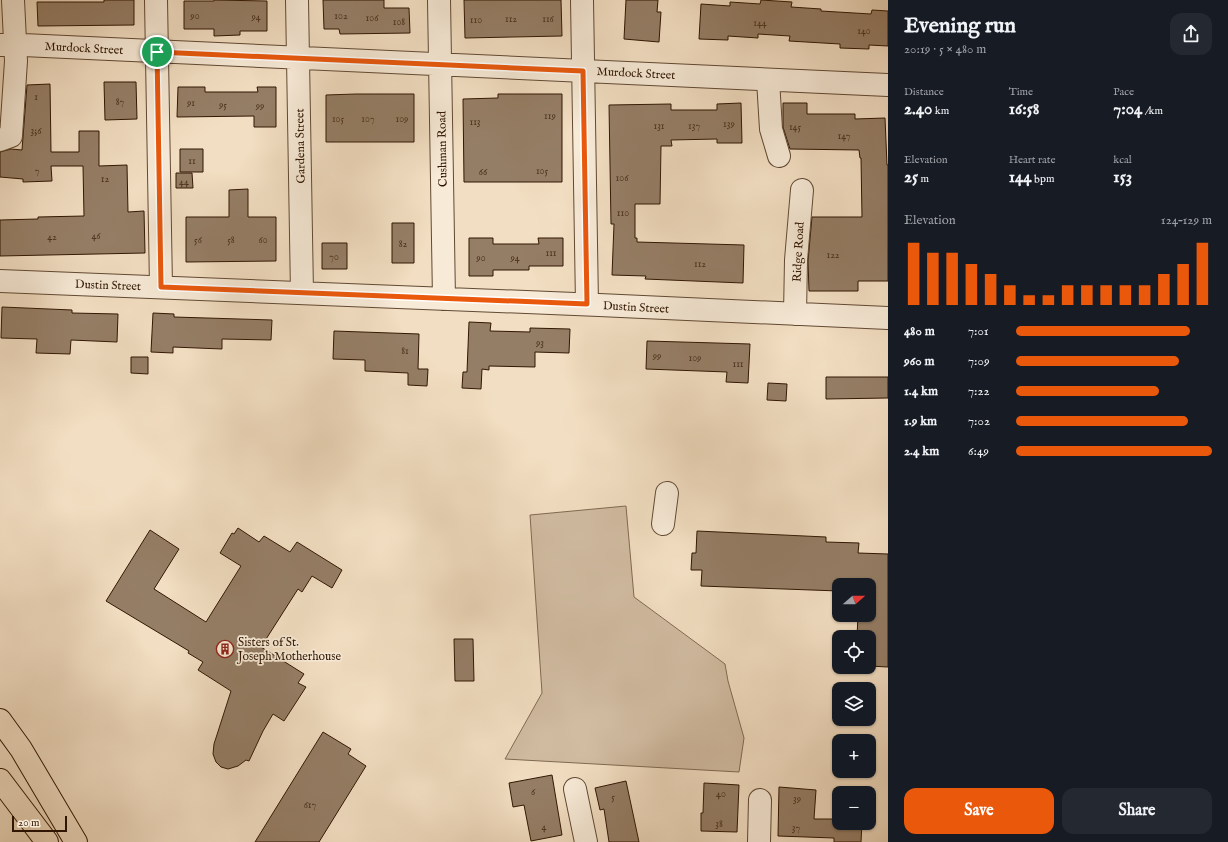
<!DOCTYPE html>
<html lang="en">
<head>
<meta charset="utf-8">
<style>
  :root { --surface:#171b24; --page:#242831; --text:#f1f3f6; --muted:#9ea1a6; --accent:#ea580c }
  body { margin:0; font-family:"IM FELL English",serif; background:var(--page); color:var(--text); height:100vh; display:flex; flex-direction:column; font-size:15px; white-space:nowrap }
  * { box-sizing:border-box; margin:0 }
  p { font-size:13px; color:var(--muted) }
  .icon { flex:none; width:22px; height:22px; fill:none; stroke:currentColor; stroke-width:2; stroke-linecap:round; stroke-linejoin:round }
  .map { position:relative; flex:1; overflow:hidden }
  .side { display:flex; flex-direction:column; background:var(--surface); width:340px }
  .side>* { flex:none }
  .needle { width:26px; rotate:70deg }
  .buttons { position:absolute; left:832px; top:578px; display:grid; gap:8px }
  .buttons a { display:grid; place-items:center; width:44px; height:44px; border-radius:8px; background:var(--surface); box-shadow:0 1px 3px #0004; font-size:20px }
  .scale { position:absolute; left:12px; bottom:10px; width:55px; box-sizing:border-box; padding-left:4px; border:2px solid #311703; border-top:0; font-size:11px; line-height:14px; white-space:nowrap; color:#311703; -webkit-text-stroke:3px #f7ead7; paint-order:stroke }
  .pin { position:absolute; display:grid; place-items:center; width:34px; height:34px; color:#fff; margin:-17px; border:2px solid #fff; border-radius:50%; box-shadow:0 1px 4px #0007 }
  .round { display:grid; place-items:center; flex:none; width:42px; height:42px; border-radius:12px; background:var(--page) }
  .summary { display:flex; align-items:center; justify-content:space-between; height:68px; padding:0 16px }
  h1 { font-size:22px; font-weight:800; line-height:30px }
  .figures { display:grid; grid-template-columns:repeat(3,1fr); gap:6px; height:68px; padding:4px 16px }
  .figures div { display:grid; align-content:center }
  .figures b { font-size:17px; font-weight:800 }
  .figures small { font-size:11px; font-weight:400 }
  .figures p { font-size:11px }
  .chart { height:112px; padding:8px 16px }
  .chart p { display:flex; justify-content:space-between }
  .chart svg { width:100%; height:72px; margin-top:4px; stroke:var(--accent); stroke-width:6 }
  .action { display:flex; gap:8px; margin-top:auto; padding:8px 16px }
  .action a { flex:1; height:46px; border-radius:12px; background:var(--accent); color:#fff; font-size:16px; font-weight:800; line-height:46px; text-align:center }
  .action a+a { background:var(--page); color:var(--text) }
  ul { padding:0 16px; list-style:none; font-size:13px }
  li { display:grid; grid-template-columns:64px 48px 1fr; align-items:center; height:30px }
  li i { height:10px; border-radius:5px; background:var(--accent) }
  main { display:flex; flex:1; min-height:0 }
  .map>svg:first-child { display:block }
  .green { fill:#d1bca2; stroke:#816a52 }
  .building { fill:#957e66; stroke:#311703 }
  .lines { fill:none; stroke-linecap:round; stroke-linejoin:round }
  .minor-casing { stroke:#614933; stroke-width:24 }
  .major-casing { stroke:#311703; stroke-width:24 }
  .minor { stroke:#f7ead7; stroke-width:22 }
  .major { stroke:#f2dec2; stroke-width:22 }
  .route-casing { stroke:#fff; stroke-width:8 }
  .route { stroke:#ea580c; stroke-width:5 }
  .labels { text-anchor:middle; stroke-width:3.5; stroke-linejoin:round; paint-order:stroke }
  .number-label { font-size:10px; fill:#4a311c }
  .street-label { font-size:12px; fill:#311703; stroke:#f7ead7 }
  .poi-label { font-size:12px; fill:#311703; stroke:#f7ead7; text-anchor:start }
</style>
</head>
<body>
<main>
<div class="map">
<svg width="888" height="842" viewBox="0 0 888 842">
  <rect width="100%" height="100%" fill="#f2dec2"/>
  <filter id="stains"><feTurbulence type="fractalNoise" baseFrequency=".005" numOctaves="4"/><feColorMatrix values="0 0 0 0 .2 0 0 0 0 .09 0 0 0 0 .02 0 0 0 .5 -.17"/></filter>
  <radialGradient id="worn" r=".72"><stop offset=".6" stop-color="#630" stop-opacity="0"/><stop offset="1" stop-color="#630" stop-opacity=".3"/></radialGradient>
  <path class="green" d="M626,506L634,597L725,664L728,681L744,738L739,772L505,759L542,693L530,515Z"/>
  <path class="building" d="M104,0H134V25L38,26L37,2H104Z
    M214,0L267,1V31H240V35L214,36V29H184V1H214Z
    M323,0H384V8H409L410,33L340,34L339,29H324Z
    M464,0H561L562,36L465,38Z
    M626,0H658L657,12H661L659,42L624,39Z
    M761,0L792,2L791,7L821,9V11L871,14L872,10L888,11V46L869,45V49L840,48V44L789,41L790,36L758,34V38L728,36V40L699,39L701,4L730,6V2L760,4Z
    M104,82H136L137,119L105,120Z
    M50,84L51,152H79V131H99V166L127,165L128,212L144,211L145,253L0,256V220L38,219V217L84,216L83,166H51L52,181L23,182V179L0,177V152L11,149L22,150L27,85Z
    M178,87H205V92H258L257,87H276V127H254V116L177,117Z
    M356,94H414V142H326V95Z
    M498,94H562V182H464L463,99L498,98Z
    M741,103L742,143H717V139L671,140L672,146H661L660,204H635V238H637V242L744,245L743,283L645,279L646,276L612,275L614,224H611L609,105L671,104V110H717V104Z
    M783,103H807V114H855V119L885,118L887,165H888V281H858V291H809L808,261L812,217H862L861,158H860L859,150L790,149L783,127Z
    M180,149H203V172H180Z
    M176,173H192L193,188H176Z
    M248,189V217H276V261L186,262V217H229V190Z
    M392,223H414V263H392Z
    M469,238H493V244H539L538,238H563V266H529V270H493V276H469Z
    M322,243H347V269H322Z
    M2,307L72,310V313L118,314L117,342L71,340L70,354L36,353L37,339L1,338Z
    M153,313L174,314V317L272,320L271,340L222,339V349L173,347V353L151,352Z
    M469,322L491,323L490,331L530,332V328L570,329L569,353L535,352V367L489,366V370L482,369L481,389L462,388L463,372H467Z
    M334,331L419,334L418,369H428L427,386L408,385V373L365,371V360L333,359Z
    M647,341L750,344L748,383L726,382L727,372L646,369Z
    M131,357H148V374L131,373Z
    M826,377H888V398L826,399Z
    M768,383L787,384L786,401L767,400Z
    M238,528L259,542L264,536L290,552L297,542L342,570L332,588L312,576L302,592L298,589L261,647L304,674L298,683L306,687L284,721L273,714L263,731L249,761L246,760L238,766L228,769L221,767L216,762L213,754L214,744L231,691L198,670L203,662L188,653L189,651L106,601L150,530L179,549L154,589L206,622L241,566L220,553L232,533L234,534Z
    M697,531L826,537V542L859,543L858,553L888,554V667L869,666V637H857L858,615H869V585H839V591L701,586L702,570H691L692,553H696Z
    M454,639H473L474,681H455Z
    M323,732L351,749L348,754L366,766L319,842H255Z
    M552,775L562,835L531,841L524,805L513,807L509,783Z
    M626,781L639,842H609L604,809L600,810L595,788Z
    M704,783L739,785L737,832L701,831V813H703Z
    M779,787L816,790L814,819H839V823H862L861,842H834V838L778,836Z"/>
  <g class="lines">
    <defs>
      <path id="minor" d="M156,0L161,287
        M297,0L302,293
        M439,0L444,299
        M582,0L587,304
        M0,45H23L888,85
        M768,80L771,129L779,156
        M0,140L11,136L16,61L13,0
        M0,281L599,305L888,318
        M795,314L796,260L802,190
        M663,524L667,493
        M575,789L586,842
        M759,842L760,800"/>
      <path id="major" d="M0,720L21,749L76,842
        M0,780L47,842"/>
    </defs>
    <use href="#minor" class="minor-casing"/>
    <use href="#major" class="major-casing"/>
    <use href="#minor" class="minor"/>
    <use href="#major" class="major"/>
  </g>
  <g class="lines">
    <defs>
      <path id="route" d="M157,52L583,71L587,304L161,287Z"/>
    </defs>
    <use href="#route" class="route-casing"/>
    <use href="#route" class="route"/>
  </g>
  <defs>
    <symbol id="building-ring" viewBox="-11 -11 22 22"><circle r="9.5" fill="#f7ead7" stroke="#8f2418" stroke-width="1.5"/><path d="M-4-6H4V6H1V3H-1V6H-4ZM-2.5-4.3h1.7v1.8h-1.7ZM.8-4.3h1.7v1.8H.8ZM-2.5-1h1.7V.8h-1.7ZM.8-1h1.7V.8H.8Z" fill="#8f2418"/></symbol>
  </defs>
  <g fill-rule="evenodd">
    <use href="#building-ring" x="215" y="639" width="20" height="20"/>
  </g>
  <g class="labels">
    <g class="number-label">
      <text x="195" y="19">90</text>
      <text x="341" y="19">102</text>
      <text x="256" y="20">94</text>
      <text x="372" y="21">106</text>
      <text x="511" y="22">112</text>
      <text x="548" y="22">116</text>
      <text x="476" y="23">110</text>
      <text x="399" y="25">108</text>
      <text x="760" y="26">144</text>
      <text x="864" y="34">140</text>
      <text x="36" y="100">1</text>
      <text x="120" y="105">87</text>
      <text x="191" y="106">91</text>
      <text x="223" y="108">95</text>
      <text x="260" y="109">99</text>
      <text x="550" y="119">119</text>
      <text x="338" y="122">105</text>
      <text x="368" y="122">107</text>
      <text x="402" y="122">109</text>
      <text x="475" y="125">113</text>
      <text x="729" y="127">139</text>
      <text x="659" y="129">131</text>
      <text x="694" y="129">137</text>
      <text x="795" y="130">145</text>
      <text x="36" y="134">3;6</text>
      <text x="844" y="139">147</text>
      <text x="192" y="164">11</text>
      <text x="37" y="174">7</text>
      <text x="542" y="174">105</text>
      <text x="483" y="175">66</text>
      <text x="622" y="181">106</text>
      <text x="105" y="182">12</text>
      <text x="184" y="185">44</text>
      <text x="623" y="216">110</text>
      <text x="96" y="239">46</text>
      <text x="52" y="240">42</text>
      <text x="198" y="243">56</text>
      <text x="231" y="243">58</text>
      <text x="263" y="243">60</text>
      <text x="403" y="247">82</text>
      <text x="551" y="256">111</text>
      <text x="833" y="258">122</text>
      <text x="334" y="260">70</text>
      <text x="481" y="261">90</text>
      <text x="515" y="261">94</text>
      <text x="700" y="267">112</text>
      <text x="540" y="346">93</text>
      <text x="405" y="354">81</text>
      <text x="657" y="359">99</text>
      <text x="695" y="361">109</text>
      <text x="738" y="367">111</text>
      <text x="533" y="795">6</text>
      <text x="721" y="797">40</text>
      <text x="613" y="800">5</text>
      <text x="797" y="802">39</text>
      <text x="310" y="808">617</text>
      <text x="719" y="827">38</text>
      <text x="544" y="830">4</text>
      <text x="796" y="831">37</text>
    </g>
    <g class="street-label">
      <text transform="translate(84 48) rotate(3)" y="4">Murdock Street</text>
      <text transform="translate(636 73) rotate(3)" y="4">Murdock Street</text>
      <text transform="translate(300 146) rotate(-91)" y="4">Gardena Street</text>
      <text transform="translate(442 149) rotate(-91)" y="4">Cushman Road</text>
      <text transform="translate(798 252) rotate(-87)" y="4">Ridge Road</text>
      <text transform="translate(108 285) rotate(2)" y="4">Dustin Street</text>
      <text transform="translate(636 307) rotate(3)" y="4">Dustin Street</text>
    </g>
    <g class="poi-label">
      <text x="238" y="646">Sisters of St.<tspan x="238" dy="14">Joseph Motherhouse</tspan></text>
    </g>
  </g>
  <rect width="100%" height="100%" filter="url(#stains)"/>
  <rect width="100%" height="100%" fill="url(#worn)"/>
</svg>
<div class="buttons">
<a><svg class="needle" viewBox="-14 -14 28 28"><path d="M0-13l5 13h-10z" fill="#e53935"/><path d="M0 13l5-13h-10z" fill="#9ea1a6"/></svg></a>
<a><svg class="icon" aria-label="locate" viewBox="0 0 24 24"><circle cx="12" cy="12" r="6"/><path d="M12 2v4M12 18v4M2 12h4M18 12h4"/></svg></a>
<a><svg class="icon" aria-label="layers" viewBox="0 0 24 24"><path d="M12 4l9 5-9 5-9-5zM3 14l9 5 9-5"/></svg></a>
<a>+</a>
<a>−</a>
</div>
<div class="scale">20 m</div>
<div class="pin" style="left:157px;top:52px;background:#1e9e55"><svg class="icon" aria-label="arrive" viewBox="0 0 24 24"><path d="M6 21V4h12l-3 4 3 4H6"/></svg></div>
</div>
<section class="side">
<div class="summary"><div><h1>Evening run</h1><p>20:19 · 5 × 480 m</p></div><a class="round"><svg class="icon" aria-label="share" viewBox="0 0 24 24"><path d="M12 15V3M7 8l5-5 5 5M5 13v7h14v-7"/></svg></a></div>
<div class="figures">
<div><p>Distance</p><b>2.40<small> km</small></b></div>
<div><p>Time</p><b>16:58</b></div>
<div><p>Pace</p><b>7:04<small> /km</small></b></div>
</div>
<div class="figures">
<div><p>Elevation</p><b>25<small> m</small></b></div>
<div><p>Heart rate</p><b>144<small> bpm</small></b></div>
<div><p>kcal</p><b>153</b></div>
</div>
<div class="chart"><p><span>Elevation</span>124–129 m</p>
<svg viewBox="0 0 160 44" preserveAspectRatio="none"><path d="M5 44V6M15 44V12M25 44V12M35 44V19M45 44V25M55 44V32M65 44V38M75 44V38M85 44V32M95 44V32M105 44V32M115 44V32M125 44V32M135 44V25M145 44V19M155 44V6"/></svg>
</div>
<ul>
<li><b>480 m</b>7:01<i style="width:89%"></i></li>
<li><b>960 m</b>7:09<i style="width:83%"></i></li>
<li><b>1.4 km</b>7:22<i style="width:73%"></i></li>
<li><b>1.9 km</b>7:02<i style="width:88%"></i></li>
<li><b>2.4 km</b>6:49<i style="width:100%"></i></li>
</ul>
<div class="action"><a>Save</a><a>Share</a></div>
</section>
</main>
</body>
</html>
